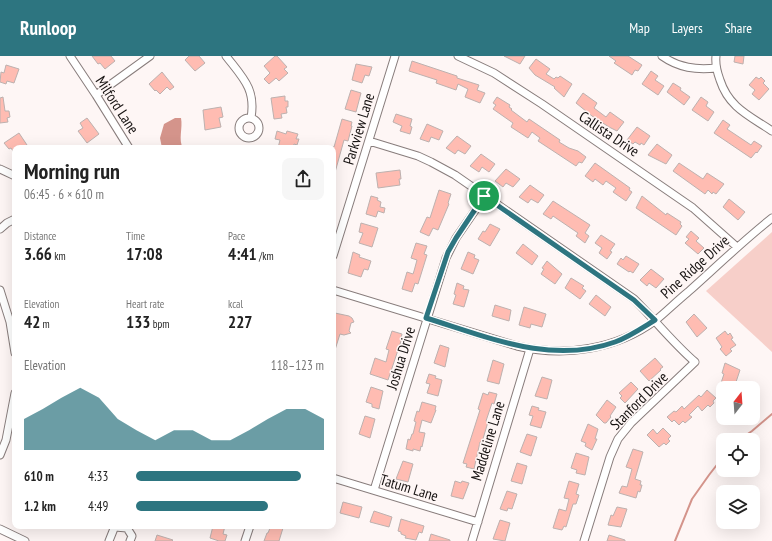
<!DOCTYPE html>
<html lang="en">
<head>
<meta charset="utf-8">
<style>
  :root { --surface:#fff; --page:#f6f6f6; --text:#222; --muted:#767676; --accent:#2d7580 }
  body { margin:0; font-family:"PT Sans Narrow",sans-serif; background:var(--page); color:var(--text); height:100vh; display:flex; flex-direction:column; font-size:15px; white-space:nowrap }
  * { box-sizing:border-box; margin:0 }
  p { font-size:13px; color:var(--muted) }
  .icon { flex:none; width:22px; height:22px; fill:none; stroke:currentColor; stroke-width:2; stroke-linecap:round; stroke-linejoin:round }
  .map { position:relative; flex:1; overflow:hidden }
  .details { position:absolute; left:12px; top:89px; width:324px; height:384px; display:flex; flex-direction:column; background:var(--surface); border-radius:8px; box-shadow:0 4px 16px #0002 }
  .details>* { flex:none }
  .needle { width:26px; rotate:17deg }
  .fabs { position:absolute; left:716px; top:325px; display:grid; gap:8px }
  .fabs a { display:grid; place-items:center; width:44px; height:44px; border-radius:8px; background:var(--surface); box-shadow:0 4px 16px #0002; font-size:20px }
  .pin { position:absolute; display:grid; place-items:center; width:34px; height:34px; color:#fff; margin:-17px; border:2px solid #fff; border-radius:50%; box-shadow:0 1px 4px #0007 }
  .round { display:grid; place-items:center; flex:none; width:42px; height:42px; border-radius:8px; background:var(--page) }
  .head { display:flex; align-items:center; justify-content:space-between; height:68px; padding:0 12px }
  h1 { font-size:22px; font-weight:800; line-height:30px }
  .figures { display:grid; grid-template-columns:repeat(3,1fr); gap:6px; height:68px; padding:4px 12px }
  .figures div { display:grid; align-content:center }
  .figures b { font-size:17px; font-weight:800 }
  .figures small { font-size:11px; font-weight:400 }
  .figures p { font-size:11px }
  .chart { height:112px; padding:8px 12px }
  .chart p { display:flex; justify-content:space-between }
  .chart svg { width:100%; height:72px; margin-top:4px; fill:var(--accent); opacity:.7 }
  ul { padding:0 12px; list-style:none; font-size:13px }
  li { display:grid; grid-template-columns:64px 48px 1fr; align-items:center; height:30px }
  li i { height:10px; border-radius:5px; background:var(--accent) }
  header { display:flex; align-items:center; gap:24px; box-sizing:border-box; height:56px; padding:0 20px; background:var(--accent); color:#fff }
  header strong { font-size:19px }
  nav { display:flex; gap:22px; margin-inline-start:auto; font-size:14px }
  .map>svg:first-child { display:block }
  .green { fill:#f7cfc9 }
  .water { fill:#d4948b }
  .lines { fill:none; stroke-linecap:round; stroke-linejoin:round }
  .stream { stroke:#d4948b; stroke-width:2 }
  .building { fill:#ffbcb2; stroke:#bdb1af }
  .minor-casing { stroke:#887d7c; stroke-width:9 }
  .minor { stroke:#fff; stroke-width:7 }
  .route-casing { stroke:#fff; stroke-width:8 }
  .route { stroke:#2d7580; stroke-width:5 }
  .labels { text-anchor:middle; stroke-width:3; stroke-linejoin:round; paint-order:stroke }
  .street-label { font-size:15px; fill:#151110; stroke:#fef6f5 }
</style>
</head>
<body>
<header>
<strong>Runloop</strong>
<nav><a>Map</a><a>Layers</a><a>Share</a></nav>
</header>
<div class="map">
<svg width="772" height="485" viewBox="0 0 772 485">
  <rect width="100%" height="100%" fill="#fef6f5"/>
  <path class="green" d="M772,176V296L706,235Z"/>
  <path class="water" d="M175,62H181C183,72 178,84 183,92H162L160,82L164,68Z"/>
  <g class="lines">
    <path class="stream" d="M739,384L752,375L772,358
      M675,485L692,443L709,419L723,401"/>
  </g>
  <path class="building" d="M92,0H111L115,5L105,13L100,7L98,8Z
    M189,0H199L205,7L195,15L185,4Z
    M275,0H277L287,11L284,13L288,17L279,25L276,22L269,28L264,23L270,17L264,10Z
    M504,0H525L520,8Z
    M609,0H628L642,9L638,15L635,14L632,19L614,7L616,5Z
    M735,0H744L743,8L734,6Z
    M536,3L550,13L546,18L554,23L556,21L558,22L560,20L572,28L564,41L554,32L555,31L535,19L529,12Z
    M412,5L457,20V22L479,29L477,34L485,37L480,47L465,41L468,33L458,28L456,34L436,27L437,24L409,15Z
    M356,8L372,11L369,20L365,19L362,27L352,24Z
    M6,9L19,13L14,27L7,25L6,28L0,26L1,16L4,17Z
    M651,15L658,20L655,24L664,30L658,39L642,28Z
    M162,16L174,31L170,34L167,31L160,38L156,34L155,35L149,28Z
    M756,21L759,23L761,21L765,25L763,27L769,33L759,44L752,38L755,34L749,29Z
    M673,27L681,32L680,34L690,41L684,49L667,36Z
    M351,34L361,37L356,56L345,53Z
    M583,37L597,47L594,52L606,61L610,56L624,66L617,75L609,71L592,60L576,47Z
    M285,40V45H288V51H286L287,57L281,58L282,62L274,63L271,42Z
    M3,41L5,55H9L10,61L7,62L8,66L0,67V42Z
    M497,41L510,49L509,51L512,53L511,54L527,66L529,63L560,84L559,86L569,92L578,95L586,101L582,107L579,106L576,110L538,85L540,82L532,76L528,82L511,71L513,67L493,53L496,49L493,47Z
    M701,41L708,46L706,50L714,56L708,65L692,54Z
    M221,51L223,61L219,62L221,71L205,74L203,54Z
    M396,58L412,63L410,70L412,71L410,78L400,75L402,70L393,66Z
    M87,62L99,78L87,87L78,75L83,72L80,67Z
    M342,63L352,66L351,70H352L348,85L344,84L334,120H333V91H334Z
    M723,64L730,69L727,73L751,89L754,85L762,90L757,97L756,96L751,102L714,77Z
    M427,68L443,75L439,84L431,81L429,86L420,83Z
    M637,71L650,80L644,89L641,87L640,89L635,86L633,88L627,84Z
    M277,75L286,78L287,75L298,78L296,83H299L297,89L294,88L293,92H278L280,84L275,83Z
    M19,77L29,92H15V98L11,92L9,93L4,87Z
    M457,80L471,90L465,98L458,94L455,98L446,92Z
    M657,88L672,99L666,108L648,99Z
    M481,98L495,108L489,116L482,111L479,116L470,110Z
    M595,107L630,132L629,134L632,136L626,145L613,136L616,132L606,125L603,129L595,123L593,126L585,120Z
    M679,107L703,123L707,117L724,128L716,138L713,136L712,138L708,134L705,138L673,115Z
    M506,113L520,123L513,131L506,127L503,131L495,125Z
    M400,114L401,123H399L400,129L378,132L376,117Z
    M530,129L544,139L538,147L531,143L528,147L519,141Z
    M439,134L451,138L448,147L449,148L438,174L433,172L429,180L420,176L427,161L430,162Z
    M371,140L378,142L377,144L381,146L380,151L385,152L384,157L378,155L376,161L366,158Z
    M642,140L666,159L667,157L681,166L680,168L682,170L676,179L636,152Z
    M729,143L745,156L738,164L723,151Z
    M553,145L590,169L585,177L589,180L585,187L576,180L578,177L553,160L551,163L543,158Z
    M361,167L378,172L372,191L359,187L363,177L359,176Z
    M490,168L500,173L490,190L478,183L483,175L485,176Z
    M691,175L699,182L696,185L704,192L698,198L685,187L689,183L686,181Z
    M601,179L615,188L610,195L612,196L607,203L599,197L602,192L595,187Z
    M416,187L427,190L424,198L427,199L418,228L415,227L412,236L402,233L407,216L413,218L414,215L417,204L411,202Z
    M523,188L538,200L532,209L516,197Z
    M353,196L360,199L359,201L371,205L368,214L364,213L361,221L348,217Z
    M468,196L475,199L474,202L479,204L473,218L461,213Z
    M626,200L639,208L633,217L630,215L629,216L617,208L621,202L623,204Z
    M547,205L562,218L555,228L541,218L544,213L542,212Z
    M651,213L664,223L656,232L649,227L647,230L640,224Z
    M571,222L584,230L582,232L586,235L580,243L565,232Z
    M457,227L464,230L463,233L469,234L464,251L453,248L456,239L454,238Z
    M596,239L611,251L605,260L589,248Z
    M495,249L511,254L509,265L492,260Z
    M524,251L546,258L542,271L531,268L530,272L519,269Z
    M335,257L349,260L352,262L354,266L351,267L349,275L351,277L344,279L340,278L334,297H333V263Z
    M694,258L707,272L697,281L686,266Z
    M392,275L402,278L401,282H402L388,324L370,318L375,302L386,306L389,294L386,293Z
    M725,275L728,279L730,277L733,282L731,283L736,289L730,293L732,295L726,300L720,293L722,291L716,282Z
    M440,289L449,292L445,311L434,307Z
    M655,302L663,311L660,313L661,314L649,325L640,315Z
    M493,304L504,308L499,328L487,325Z
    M725,307L740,314L734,332L721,327L724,318L722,317Z
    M429,318L436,320L435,322L442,324L438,340L427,337L430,328L426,327Z
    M542,321L552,324L547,343L535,340Z
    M631,326L638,333L625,347L620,342L622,340L619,337Z
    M371,331L383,335L379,353L372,351V348L366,346Z
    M707,334L716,342L713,345L714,347L710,351L708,349L702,355L698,350L689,359L692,361L685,367L683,365L679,369L674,364L672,366L667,361L674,355L676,356L682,350L684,353L699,339L701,341Z
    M489,336L497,338L494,348L492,347L486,365L488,366L482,386H480L474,413L466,411L467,408L463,407L480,354L478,353L483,337L488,339Z
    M607,344L616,351L610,360L611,361L606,367H604L596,359Z
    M422,346L436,350L435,354H436L431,367L422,364L419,376L425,377L422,391L421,390L420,395L413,393V395L406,393L408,383L410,384L412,378H413L416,366L414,365L417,355L419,356Z
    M532,350L539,352L538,354L546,356L541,372L530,369L533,360L529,359Z
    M365,360L375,363L370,382L359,378Z
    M588,368L598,373L595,383H597L592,394L585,390L586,387L581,385Z
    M663,372L671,380L668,383L670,385L666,389L664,387L659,391L647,379L653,373L657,378Z
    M527,378L537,381L531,400L520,396Z
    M633,393L643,396L635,423L641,425L640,429H642L640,436L638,435L636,442L619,437L622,430L627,431L632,413L626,411Z
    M576,397L589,401L585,419L576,417L577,414L571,412Z
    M403,405L413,408L408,426L396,423Z
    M517,407L527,410L522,428L511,425Z
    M455,425L461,427L462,425L469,427L463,443L451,440Z
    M569,425L579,428L576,438L579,439L576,448H573L566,471L564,470L562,474L553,472L559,453L566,455L569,443L564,442Z
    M507,435L517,438L512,453L508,452L507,455L500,453Z
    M343,446L362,451L359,462L340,457Z
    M617,451L627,453L621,471L608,469L611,459L613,460Z
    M374,455L392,461L389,471L370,466Z
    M401,463L424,470L422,477L419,476L416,484L405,482L406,480L401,478V476L398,475Z
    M500,464L510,467L505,485L493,483Z
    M213,470H225L223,478L227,479L225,485H219L210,482Z
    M272,470L283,472L279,485H264L267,477H268L270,472H271Z
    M431,478L450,484V485H429Z
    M157,479L173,484L172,485H155Z
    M609,479L625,484V485H607Z"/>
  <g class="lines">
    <defs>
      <path id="minor" d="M70,0L96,39L129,92
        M226,0C243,22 256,33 251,62
        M458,0L494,17L542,48L693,152L737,191
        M662,0C679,12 696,14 716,12
        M716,0C715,9 717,16 720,24C729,52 750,60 772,75
        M96,39L150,0
        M239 72a10 10 0 1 1 20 0a10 10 0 1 1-20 0Z
        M369,85L418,100L431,106L455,119L634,243C655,264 673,287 695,306L631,367L618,383L610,401L584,485
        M0,113L15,120
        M0,173L7,167L15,163
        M333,200L395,0
        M0,234L10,266L15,297
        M333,234L517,290C564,301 616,294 656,264C667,255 677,245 688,236C716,211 743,185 772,162
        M0,399L6,384L15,337
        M333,422L478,466
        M374,434L446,202L456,182L485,140
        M115,471L127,472L132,480L130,485
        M0,473L25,485
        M109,485L115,470
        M245,485L250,470
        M472,485L530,293"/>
    </defs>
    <use href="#minor" class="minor-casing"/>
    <use href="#minor" class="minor"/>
  </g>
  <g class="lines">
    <defs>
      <path id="route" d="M484,140L634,244L655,264C642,272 629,281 615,286C551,309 488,281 426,262L448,196L456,182Z"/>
    </defs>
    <use href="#route" class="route-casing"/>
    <use href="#route" class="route"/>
  </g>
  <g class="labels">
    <g class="street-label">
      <text transform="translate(117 49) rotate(57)" y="5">Milford Lane</text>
      <text transform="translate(359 73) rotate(-73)" y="5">Parkview Lane</text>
      <text transform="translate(609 78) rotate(34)" y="5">Callista Drive</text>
      <text transform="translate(695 211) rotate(-42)" y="5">Pine Ridge Drive</text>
      <text transform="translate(401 302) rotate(-73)" y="5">Joshua Drive</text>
      <text transform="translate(639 345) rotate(-45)" y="5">Stanford Drive</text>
      <text transform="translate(488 385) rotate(-73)" y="5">Maddeline Lane</text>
      <text transform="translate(409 432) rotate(17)" y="5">Tatum Lane</text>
    </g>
  </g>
</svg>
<div class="fabs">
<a><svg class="needle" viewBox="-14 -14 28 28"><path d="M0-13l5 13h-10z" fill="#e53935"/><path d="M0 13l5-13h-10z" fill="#767676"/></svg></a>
<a><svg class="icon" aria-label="locate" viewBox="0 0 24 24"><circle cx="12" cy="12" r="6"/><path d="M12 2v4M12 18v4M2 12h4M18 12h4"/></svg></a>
<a><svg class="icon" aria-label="layers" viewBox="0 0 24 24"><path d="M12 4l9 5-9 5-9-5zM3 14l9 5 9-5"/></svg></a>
</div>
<div class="pin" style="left:484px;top:140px;background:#1e9e55"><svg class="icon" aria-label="arrive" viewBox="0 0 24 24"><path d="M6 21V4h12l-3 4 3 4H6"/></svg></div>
<section class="details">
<div class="head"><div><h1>Morning run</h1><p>06:45 · 6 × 610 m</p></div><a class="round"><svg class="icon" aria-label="share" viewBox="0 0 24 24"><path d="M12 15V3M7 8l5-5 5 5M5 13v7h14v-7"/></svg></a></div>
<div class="figures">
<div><p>Distance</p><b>3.66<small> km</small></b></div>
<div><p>Time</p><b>17:08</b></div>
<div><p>Pace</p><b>4:41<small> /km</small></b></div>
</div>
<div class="figures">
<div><p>Elevation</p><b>42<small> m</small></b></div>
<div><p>Heart rate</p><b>133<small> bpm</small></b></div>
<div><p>kcal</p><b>227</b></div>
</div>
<div class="chart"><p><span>Elevation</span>118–123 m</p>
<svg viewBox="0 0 160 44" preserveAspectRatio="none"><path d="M0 44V25L10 19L20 12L30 6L40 12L50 25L60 32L70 38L80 32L90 32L100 38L110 38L120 32L130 25L140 19L150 19L160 25V44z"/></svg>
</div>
<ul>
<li><b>610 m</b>4:33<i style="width:88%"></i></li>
<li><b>1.2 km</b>4:49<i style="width:70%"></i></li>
</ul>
</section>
</div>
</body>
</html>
